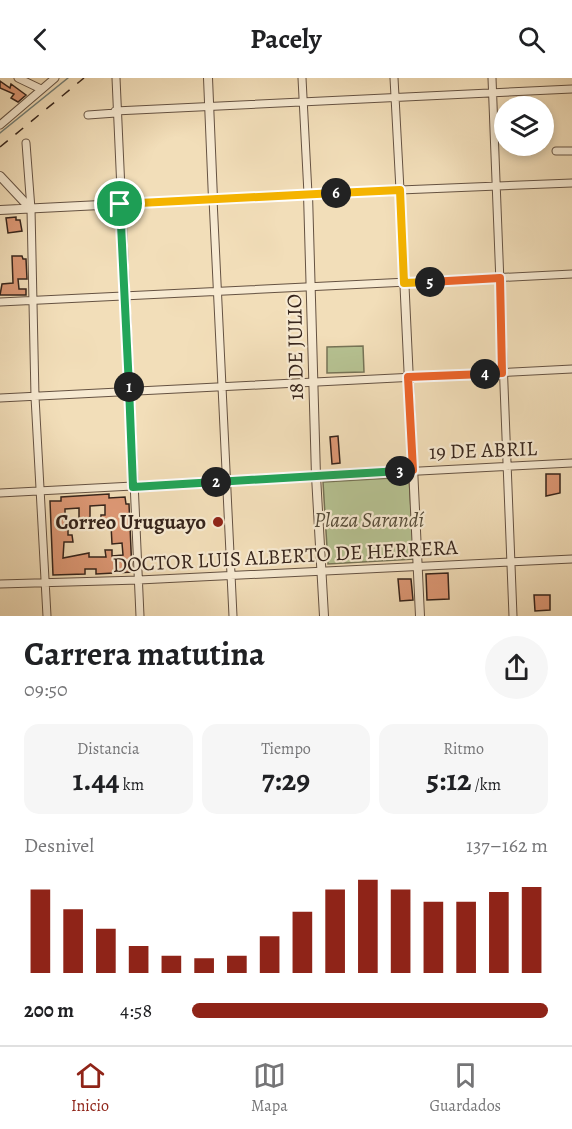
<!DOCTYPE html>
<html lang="es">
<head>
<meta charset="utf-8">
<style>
  :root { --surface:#fff; --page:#f6f6f6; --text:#202124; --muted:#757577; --line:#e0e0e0; --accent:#8f2418 }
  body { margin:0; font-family:Alegreya,serif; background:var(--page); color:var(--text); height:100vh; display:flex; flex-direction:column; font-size:22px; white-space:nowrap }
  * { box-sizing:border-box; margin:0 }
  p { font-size:20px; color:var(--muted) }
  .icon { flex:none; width:33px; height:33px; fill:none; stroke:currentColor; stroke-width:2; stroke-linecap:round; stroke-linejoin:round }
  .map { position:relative; height:538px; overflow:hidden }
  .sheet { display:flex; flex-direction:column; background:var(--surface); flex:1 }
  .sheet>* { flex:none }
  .buttons { position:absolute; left:494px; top:18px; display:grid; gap:12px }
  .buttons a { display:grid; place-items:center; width:60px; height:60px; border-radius:50%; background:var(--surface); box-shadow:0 3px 9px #0003; font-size:30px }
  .pin { position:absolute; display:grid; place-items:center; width:51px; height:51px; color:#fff; margin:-26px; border:3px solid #fff; border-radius:50%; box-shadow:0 2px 6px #0007 }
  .km { position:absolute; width:30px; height:30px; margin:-15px; border-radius:50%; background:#222; color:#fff; font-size:16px; line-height:30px; text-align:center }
  .round { display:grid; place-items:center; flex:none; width:63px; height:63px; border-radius:32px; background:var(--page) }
  .head { display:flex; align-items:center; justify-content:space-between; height:102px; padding:0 24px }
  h1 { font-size:33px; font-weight:700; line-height:45px }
  .stats { display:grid; grid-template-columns:repeat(3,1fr); gap:9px; height:102px; padding:6px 24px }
  .stats div { display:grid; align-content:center; border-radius:15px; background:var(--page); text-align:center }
  .stats b { font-size:30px; font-weight:700 }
  .stats small { font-size:16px; font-weight:400 }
  .stats p { font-size:16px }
  .chart { height:168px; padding:12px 24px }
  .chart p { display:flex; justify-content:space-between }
  .chart svg { width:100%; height:108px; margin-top:6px; stroke:var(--accent); stroke-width:6 }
  ul { padding:0 24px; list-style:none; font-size:20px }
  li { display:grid; grid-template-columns:96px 72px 1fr; align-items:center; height:45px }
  li i { height:15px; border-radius:8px; background:var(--accent) }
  header { display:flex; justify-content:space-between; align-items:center; height:78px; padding:0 24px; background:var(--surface); font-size:27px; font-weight:700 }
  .tab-bar { display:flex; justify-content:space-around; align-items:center; height:84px; border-top:2px solid var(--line); background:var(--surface); font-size:16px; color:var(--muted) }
  .tab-bar a { display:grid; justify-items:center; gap:3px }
  .tab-bar .active { color:var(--accent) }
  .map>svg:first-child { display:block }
  .green { fill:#b6c292; stroke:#767356; stroke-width:1.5 }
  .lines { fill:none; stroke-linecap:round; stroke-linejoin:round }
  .stream { stroke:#737f77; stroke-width:1.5 }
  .building { fill:#dd9875; stroke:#36241b; stroke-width:1.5; fill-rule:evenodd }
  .minor-casing { stroke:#655242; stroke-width:9 }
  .tertiary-casing { stroke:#655242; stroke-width:10 }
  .minor { stroke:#f7ead2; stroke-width:7 }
  .tertiary { stroke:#f7ead2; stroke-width:8 }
  .rail { stroke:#36241b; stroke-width:1.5; stroke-dasharray:10 10; stroke-linecap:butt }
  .split-1-casing { stroke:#fff; stroke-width:12 }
  .split-2-casing { stroke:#fff; stroke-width:12 }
  .split-3-casing { stroke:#fff; stroke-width:12 }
  .split-4-casing { stroke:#fff; stroke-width:12 }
  .split-5-casing { stroke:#fff; stroke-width:12 }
  .split-6-casing { stroke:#fff; stroke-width:12 }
  .split-7-casing { stroke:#fff; stroke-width:12 }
  .split-1 { stroke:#22a559; stroke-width:8 }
  .split-2 { stroke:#22a559; stroke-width:8 }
  .split-3 { stroke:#22a559; stroke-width:8 }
  .split-4 { stroke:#f0652b; stroke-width:8 }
  .split-5 { stroke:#f0652b; stroke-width:8 }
  .split-6 { stroke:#f5b400; stroke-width:8 }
  .split-7 { stroke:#f5b400; stroke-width:8 }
  .poi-dot { fill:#8f2418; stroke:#f7ead2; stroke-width:2 }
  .labels { text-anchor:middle; stroke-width:4.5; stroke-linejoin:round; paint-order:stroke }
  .street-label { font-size:21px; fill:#36241b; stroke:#f7ead2 }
  .park-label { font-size:21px; font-style:italic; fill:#564c39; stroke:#f7ead2 }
  .poi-label { font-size:21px; font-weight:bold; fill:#36241b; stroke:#f7ead2; text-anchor:end }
</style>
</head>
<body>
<header><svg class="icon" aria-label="back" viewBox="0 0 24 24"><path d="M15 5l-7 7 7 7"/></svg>Pacely<svg class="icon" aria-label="search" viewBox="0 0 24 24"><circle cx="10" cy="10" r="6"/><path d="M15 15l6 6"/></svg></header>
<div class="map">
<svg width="572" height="538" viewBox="0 0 572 538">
  <rect width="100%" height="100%" fill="#f2deb9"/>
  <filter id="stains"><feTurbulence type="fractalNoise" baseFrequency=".00333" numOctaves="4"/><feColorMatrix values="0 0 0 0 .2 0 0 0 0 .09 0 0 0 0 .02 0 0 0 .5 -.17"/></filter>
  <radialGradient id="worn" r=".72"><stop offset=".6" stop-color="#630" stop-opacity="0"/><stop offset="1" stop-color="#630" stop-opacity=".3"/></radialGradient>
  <path class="green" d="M363,268L364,294L327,295V269Z
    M409,399L414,481L328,486L323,404Z"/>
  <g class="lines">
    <path class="stream" d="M0,55L68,0"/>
  </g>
  <path class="building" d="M0,3L10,10L11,6L26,17L18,24L11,20L14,16L0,10Z
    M16,139V142H20L22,153L8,155L6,140Z
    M12,178H22L23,181H26L27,201H18L19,211H26V217H0L2,206L13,205Z
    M338,358L340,385L332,386L330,359Z
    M546,396H560V415L546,418Z
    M109,416V420L125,419L126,426H129L132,494L96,496V491H85V496L53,497L50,423H61V419ZM105,427V437H101V448L111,447L112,466L122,465L123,477L112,478V472H105L106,479H89V475L63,480L64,464H73L72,457H68V450H65V431L79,430V440H90V428Z
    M448,495L449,521L427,522L426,496Z
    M398,501H411L413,522L400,523Z
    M534,517H550V532L535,533Z"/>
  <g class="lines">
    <defs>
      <path id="minor" d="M18,0L41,11
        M116,0L140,538
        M302,0L308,116
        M394,0L400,112L572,105
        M492,0L513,538
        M115,33L572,11
        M88,37L116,35
        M0,47L55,0
        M26,65L31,131L35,319L47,538
        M556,73H572
        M213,121L233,538
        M0,224L572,196
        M0,320L572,291
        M0,415L572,385
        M0,506L139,502L572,481"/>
      <path id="tertiary" d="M208,0L213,121
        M0,98L31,131
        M308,116L316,398L324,538
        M0,132L400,112L420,538"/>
    </defs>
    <use href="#minor" class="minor-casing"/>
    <use href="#tertiary" class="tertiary-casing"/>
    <use href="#minor" class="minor"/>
    <use href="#tertiary" class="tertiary"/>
    <path class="rail" d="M0,69L84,0"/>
  </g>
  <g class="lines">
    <defs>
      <path id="split-1" d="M120,126L129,309"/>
      <path id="split-2" d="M129,309L133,409L216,404"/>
      <path id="split-3" d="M216,404L400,393"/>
      <path id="split-4" d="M400,393L413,392L408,299L485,296"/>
      <path id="split-5" d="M430,204L500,200L502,295L485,296"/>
      <path id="split-6" d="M336,115L400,112L404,205L430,204"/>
      <path id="split-7" d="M120,126L336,115"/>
    </defs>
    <use href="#split-1" class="split-1-casing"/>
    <use href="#split-2" class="split-2-casing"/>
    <use href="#split-3" class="split-3-casing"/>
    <use href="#split-4" class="split-4-casing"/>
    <use href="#split-5" class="split-5-casing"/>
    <use href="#split-6" class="split-6-casing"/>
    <use href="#split-7" class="split-7-casing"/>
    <use href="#split-1" class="split-1"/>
    <use href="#split-2" class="split-2"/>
    <use href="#split-3" class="split-3"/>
    <use href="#split-4" class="split-4"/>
    <use href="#split-5" class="split-5"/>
    <use href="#split-6" class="split-6"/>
    <use href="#split-7" class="split-7"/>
  </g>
  <circle class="poi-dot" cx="218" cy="444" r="6"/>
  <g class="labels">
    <g class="street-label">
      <text transform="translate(295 269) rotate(-91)" y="7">18 DE JULIO</text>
      <text transform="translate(483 372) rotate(-2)" y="7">19 DE ABRIL</text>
      <text transform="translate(285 478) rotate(-3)" y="7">DOCTOR LUIS ALBERTO DE HERRERA</text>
    </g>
    <g class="park-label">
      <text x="369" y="449">Plaza Sarandí</text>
    </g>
    <g class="poi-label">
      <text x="206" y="451">Correo Uruguayo</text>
    </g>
  </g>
  <rect width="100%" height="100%" filter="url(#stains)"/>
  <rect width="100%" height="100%" fill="url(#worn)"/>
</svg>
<div class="buttons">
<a><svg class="icon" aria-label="layers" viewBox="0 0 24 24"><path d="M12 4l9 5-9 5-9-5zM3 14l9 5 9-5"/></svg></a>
</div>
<div class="pin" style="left:120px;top:126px;background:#1e9e55"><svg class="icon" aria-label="arrive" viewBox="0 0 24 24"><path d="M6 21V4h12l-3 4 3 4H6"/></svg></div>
<b class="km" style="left:129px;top:309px">1</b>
<b class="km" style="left:216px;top:404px">2</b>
<b class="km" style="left:400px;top:393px">3</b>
<b class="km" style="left:485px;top:296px">4</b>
<b class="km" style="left:430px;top:204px">5</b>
<b class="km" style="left:336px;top:115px">6</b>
</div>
<section class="sheet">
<div class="head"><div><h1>Carrera matutina</h1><p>09:50</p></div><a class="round"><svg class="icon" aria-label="share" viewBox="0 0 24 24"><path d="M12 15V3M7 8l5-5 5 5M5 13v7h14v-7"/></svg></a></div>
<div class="stats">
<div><p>Distancia</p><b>1.44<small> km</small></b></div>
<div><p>Tiempo</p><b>7:29</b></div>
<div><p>Ritmo</p><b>5:12<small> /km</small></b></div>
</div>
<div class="chart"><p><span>Desnivel</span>137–162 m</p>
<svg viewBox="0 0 160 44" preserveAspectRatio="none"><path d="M5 44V10M15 44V18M25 44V26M35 44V33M45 44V37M55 44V38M65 44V37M75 44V29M85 44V19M95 44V10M105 44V6M115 44V10M125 44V15M135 44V15M145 44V11M155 44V9"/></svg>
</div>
<ul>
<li><b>200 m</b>4:58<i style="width:100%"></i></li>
</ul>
</section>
<nav class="tab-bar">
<a class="active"><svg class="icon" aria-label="home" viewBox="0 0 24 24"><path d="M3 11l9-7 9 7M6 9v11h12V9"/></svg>Inicio</a>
<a><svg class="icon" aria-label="map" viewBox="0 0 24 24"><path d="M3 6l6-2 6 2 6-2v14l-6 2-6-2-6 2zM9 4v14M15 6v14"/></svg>Mapa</a>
<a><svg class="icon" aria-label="saved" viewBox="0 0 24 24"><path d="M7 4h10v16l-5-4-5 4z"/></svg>Guardados</a>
</nav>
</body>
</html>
